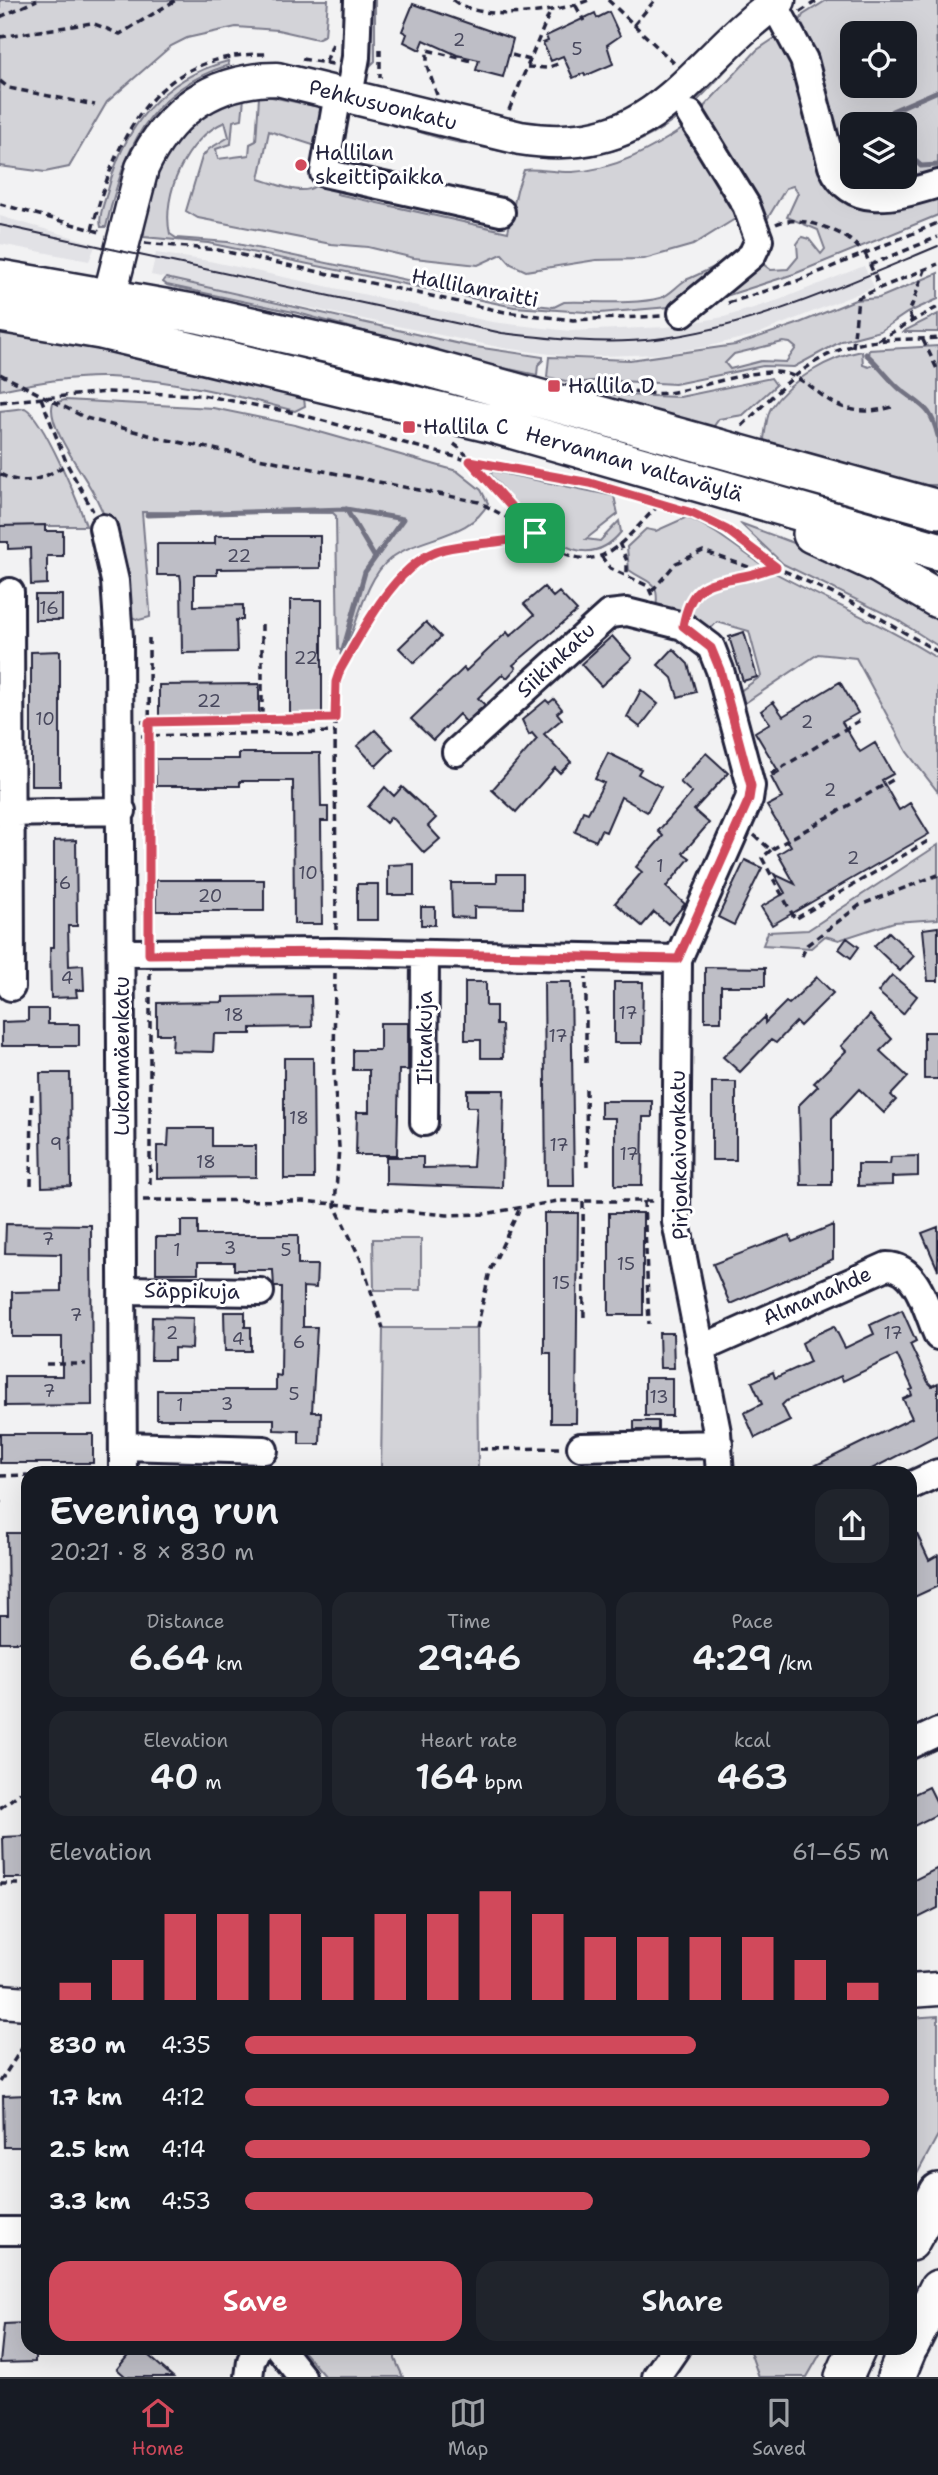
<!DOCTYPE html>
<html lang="en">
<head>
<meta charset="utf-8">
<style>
  :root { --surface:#171b24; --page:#20242c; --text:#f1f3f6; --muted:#9ea1a6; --line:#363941; --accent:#d1495b }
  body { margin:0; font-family:"Shantell Sans",sans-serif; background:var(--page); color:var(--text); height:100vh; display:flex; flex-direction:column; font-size:26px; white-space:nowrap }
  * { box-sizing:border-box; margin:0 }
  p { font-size:23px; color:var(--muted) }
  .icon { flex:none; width:38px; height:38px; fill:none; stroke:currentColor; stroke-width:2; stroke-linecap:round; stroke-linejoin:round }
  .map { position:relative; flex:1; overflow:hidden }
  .side { position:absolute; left:21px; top:1466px; width:896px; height:889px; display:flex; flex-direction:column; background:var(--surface); border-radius:21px; box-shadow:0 7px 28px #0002 }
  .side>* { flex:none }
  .buttons { position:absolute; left:840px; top:21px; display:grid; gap:14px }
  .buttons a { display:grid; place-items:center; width:77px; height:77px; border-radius:14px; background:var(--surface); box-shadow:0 7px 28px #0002; font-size:35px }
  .pin { position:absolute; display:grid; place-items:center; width:60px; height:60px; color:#fff; margin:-30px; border-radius:14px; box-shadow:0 4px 10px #0006 }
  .round { display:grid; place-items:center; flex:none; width:74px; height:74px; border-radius:21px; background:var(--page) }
  .head { display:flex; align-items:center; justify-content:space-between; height:119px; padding:0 28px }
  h1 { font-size:38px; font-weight:600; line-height:52px }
  .stats { display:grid; grid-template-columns:repeat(3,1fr); gap:10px; height:119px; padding:7px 28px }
  .stats div { display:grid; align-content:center; border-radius:18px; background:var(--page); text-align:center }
  .stats b { font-size:35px; font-weight:600 }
  .stats small { font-size:19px; font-weight:400 }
  .stats p { font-size:19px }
  .chart { height:196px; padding:14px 28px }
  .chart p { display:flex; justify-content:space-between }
  .chart svg { width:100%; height:126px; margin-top:7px; stroke:var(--accent); stroke-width:6 }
  .primary-button { display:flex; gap:14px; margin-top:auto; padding:14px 28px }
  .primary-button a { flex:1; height:80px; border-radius:21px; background:var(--accent); color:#fff; font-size:28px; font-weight:600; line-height:80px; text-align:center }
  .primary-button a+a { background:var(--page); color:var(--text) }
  ul { padding:0 28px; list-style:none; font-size:23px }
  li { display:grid; grid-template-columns:112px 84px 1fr; align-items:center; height:52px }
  li i { height:18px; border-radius:9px; background:var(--accent) }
  .tab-bar { display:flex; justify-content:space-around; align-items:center; height:98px; border-top:2px solid var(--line); background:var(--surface); font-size:19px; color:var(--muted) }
  .tab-bar a { display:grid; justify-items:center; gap:4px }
  .tab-bar .on { color:var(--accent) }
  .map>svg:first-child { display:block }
  .built { fill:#e2e2e6 }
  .green { fill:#d3d3d8; stroke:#7a7a8a; stroke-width:2; fill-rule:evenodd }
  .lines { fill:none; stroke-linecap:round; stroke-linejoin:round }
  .stream { stroke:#727282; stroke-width:5 }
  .building { fill:#bebec6; stroke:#22223b; stroke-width:2 }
  .minor-casing { stroke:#22223b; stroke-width:32 }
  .major-casing { stroke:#22223b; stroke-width:37 }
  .highway-casing { stroke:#22223b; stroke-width:42 }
  .path { stroke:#22223b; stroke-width:3.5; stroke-dasharray:7 5; stroke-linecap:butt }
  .minor { stroke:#fff; stroke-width:26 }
  .major { stroke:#fff; stroke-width:32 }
  .highway { stroke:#fff; stroke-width:37 }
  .tram { stroke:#22223b; stroke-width:2 }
  .route-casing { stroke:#fff; stroke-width:14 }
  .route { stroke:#d1495b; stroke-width:9 }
  .poi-dot { fill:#d1495b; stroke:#fff; stroke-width:2.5 }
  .labels { text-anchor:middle; stroke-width:6; stroke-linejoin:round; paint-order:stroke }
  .number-label { font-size:18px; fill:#49495e }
  .street-label { font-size:21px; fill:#22223b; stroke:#fff }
  .poi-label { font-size:21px; fill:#22223b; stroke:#fff; text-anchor:start }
</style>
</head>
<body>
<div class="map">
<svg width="938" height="2377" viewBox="0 0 938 2377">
  <rect width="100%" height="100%" fill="#f2f2f3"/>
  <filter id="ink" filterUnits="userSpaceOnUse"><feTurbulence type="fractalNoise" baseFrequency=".0143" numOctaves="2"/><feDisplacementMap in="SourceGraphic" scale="14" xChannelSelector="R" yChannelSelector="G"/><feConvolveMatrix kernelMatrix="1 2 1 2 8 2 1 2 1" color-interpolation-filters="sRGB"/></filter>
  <g filter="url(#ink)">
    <path class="built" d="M0,216L10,219L96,244L89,261L0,244Z
      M156,253L209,261L492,322L570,331L667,327L724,317L779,300L864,266L874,287L755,335L705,347L659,354L574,357L503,348L151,275Z"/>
    <path class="green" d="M0,0H328L325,35L317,39L278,30L236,27L187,38L171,46L107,102L69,167L45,172L0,166Z
      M369,0H375V61L371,65Z
      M827,0H938V177L899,188L850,180L798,25L803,15ZM852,33H905V86H852ZM852,124H905V177H852Z
      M778,36H784L829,179L938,193V215L794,274L707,302L760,262L771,270L788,269L798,257L797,244L802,237L809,239L821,254L825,249L818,230L787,217L798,193L793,186L786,188L763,226L700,111L757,50Z
      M755,39C728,65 706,97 676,119C611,167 552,163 477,146C456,142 434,138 415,130L563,152Z
      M228,61L229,65C147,90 124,151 106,227H101C98,216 105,201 108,190C124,126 163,78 228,61Z
      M267,96L329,109L316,146L269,131L259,179C275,183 302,197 315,186L338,189L337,194L508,232L517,190L524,170C535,168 559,173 572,172C615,170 652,149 687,126L720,173L749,242L669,307L600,313L514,307L208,243L144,237C144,170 180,116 244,98L242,119L233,121L231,144L216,149L218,159L249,155L250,144L256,141L259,97ZM225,122L229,137L209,149L202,157L186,211L198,218L331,244L368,247L414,258L478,265L502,254L511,264L526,271L596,260L644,259L693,245L735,219C765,252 708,269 686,280C677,285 669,296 660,298C634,305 591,301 564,302L554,307L515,303L228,242L176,238L170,234C161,195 187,137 225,122Z
      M938,273V299L907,313L880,331L842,341L794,367L763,366L675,384L602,380L575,383L547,377L549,357L630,360L735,345L797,324L855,300L879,298ZM783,342L790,343L796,348L786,362L761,361L730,369L725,363L734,354Z
      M166,278L469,346L543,357V360L538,365L537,375L476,362L298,313L167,285L163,282Z
      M938,314V332H904L906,330Z
      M0,328L102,347L146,361L300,397L304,399L305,406L295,411C235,395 170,379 108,377C72,376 34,383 0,390Z
      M938,346V485H924L763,445C765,435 766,416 771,408C790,380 829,357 862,351L863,365L869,367L877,363L868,354L869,350Z
      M771,378L776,385L743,415L719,419L711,430L596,394L680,397Z
      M65,400L213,408L295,425L457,471L481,490L488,503C471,538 419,536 390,559C367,577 358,620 347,646L342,651L338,649L336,516L333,513L142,512L150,610V617L139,620L129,616C120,568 114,525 87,482C77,465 46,422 53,403Z
      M25,408C43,418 79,503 86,526H0V411Z
      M492,471L614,496L618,514L586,539L600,541L619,521L621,532C576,588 520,507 491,475Z
      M846,501L938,526V539L844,505Z
      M687,517C723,533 745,556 777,574C831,603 887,626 938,659V792L907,752L856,658L818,654L739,707V692L761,676L749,631L717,622L709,630L656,610C660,579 650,585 629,570L627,547L646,529L656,531Z
      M740,523L818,552L938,613V646L896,619L783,564Z
      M938,845V919L894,922L839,940L825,936L811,948L763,945L768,932L808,930Z
      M373,1239H421V1290H374Z
      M383,1328H477L478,1473L381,1470Z
      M938,2016V2135L910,2187V2018Z
      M301,2349H395V2359L403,2377H325Z
      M749,2349V2348L823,2349L807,2377H759Z"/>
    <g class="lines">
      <path class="stream" d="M938,29V43
        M894,124L892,111L938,91
        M905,152L921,166L938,165
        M866,354C879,365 889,380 901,390C923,407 931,407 938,436
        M346,509L374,556
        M147,515L346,509L403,519L365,572L342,654"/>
    </g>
    <path class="building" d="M413,4L513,39L503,77L476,70L479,60L457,55L424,40L420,50L404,42L407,34L402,31Z
      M609,12L620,36L607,45L613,64L585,76L584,73L573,78L563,56L551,61L543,43L548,41L546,36L595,13L597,18Z
      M45,525V531H63V556H47V584L31,585L30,548L8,549V542H0V526Z
      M215,536H320V568L217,569V575H194V606L243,605V620H236L237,652L182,653L181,581L180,575H157V544H215Z
      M544,587L553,597L559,592L577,611L513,665L516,668L507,678L503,674L478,698L485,705L466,722L459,714L433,740L411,719L464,668L466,671L507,632L510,636L534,615L524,604Z
      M35,595H62V620H35Z
      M290,600H322V715L290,716Z
      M426,622L441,637L414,663L399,648Z
      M744,632L757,677L743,681L729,637Z
      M612,636L632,658L601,686L581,664Z
      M673,649L688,664L696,692L678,697L672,678L658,665Z
      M60,651V786H31V652Z
      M840,682L858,713L842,722L860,752L875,743L893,774L882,780L899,810L910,803L929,834L772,925L761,907L785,893L774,874L795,884L778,854L791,846L767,806L782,798L771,777L779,772L755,732L770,723L761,711L773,702L783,716Z
      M259,684V717H159V685Z
      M641,690L658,704L640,727L627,717Z
      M554,699L562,709L557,713L562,719L544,734L571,762L560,773L555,768L516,812L492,790L537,739L532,733L529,735L522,720L546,700L549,703Z
      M375,730L393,749L376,766L357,746Z
      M239,753H320L321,807H328V821H321L322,924H294L293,781H240V786H156L155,759H239Z
      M608,753L641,769L638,774L661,787L647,812L621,797L606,832L601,830L596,841L575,832L583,811L588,813L604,783L595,779Z
      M706,753L728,773L694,810L709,823L683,853L690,858L666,887L685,904L668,924L654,912L642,926L615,903L642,872L636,867L663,836L658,831L692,793L680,782Z
      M385,787L394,796L402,787L436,818L428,826L440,839L424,853L391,817L386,823L368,807Z
      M76,840L77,926H68L69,966L83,965L84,990H76L77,997L51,998L50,947H54V841Z
      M745,860L762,868L734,925L718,917Z
      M414,864V895H388V865Z
      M497,874H523V908L474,907V918L452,917L451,883H497Z
      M156,880H264V911H156Z
      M357,884H378V920H357Z
      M421,907H435V925H421Z
      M938,927V981H928L923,929Z
      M889,932L914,956L900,971L874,946Z
      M847,938L859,947L851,958L839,949Z
      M705,967L765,968V986H721V1021H705Z
      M892,975L917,996L903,1014L878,992Z
      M817,977L833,993L800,1026L796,1022L776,1043L771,1040L740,1072L723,1057L765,1017V1023L786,1002L789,1004Z
      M465,982H486V1006H496V1025H502L503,1058H481V1040H465Z
      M544,982H571L574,1186H546Z
      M614,982H643L642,1043H614Z
      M311,996L312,1027L251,1028V1034H214L213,1052L172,1051L173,1034H157V1003L223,1002V997Z
      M28,1009H48V1024H79V1046H2V1022L28,1021Z
      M870,1015L892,1039L880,1051L908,1077L891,1095L896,1100L884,1113L859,1089L832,1118V1185H801L799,1105L818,1086L814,1083L846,1051L841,1046Z
      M380,1023H408V1070H399L397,1155H356L357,1112H369V1070H353V1050H380Z
      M924,1032H938V1079H924Z
      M284,1058H313L314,1179H284Z
      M40,1073H70L71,1186L42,1187Z
      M712,1082H736V1160H712Z
      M467,1090H504L502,1188L386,1184V1157H423V1168L473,1167L477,1107H467Z
      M601,1101H652V1117H643L642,1185H615V1118H601Z
      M169,1128H212V1146H256V1177L157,1178V1146H168Z
      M918,1156V1176L892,1177V1185L858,1186V1164H890L891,1157Z
      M544,1213H578L576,1423H551V1353H544Z
      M609,1213H643V1315H609Z
      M181,1221H198V1235H298V1265H317L316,1288L303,1287V1327H317L312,1412H321L320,1444H299V1431L274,1430V1419H157V1390H276V1375L281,1376L282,1287H274L273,1270H234V1262H198V1273H156V1237H181Z
      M6,1224L91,1225L92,1405L5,1406V1376H62V1337H12V1292L61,1291V1254L5,1253Z
      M833,1225V1259L730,1304L713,1264L789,1235L792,1242Z
      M938,1227V1270L922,1233Z
      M902,1310L916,1341L910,1344L928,1382L932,1386L938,1383V1435L862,1474H798L912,1418L903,1399L912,1395L910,1390L913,1389L897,1355L843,1381L841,1376L786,1401L782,1405L790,1421L755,1438L744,1413L762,1404L752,1382L773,1372L775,1378L810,1362L802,1343L819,1333L834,1326L845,1348L874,1334L870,1325Z
      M224,1312H245V1327H251V1351H225Z
      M152,1317L193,1318L192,1349L174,1348V1360H151Z
      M659,1333H673L674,1368H660Z
      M645,1378H672V1416H645Z
      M634,1421H658V1430H634Z
      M0,1434H93V1463H0Z
      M910,1519L929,1560L938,1555V1586L910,1599Z
      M7,1533H28V1642H0V1615H8Z
      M929,1787L938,1805V1814L910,1828V1796Z
      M25,1836L28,1878H4L3,1837Z
      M938,1868V1908L910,1922V1882Z
      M26,2095L27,2147H4L3,2096Z
      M26,2323L28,2348H35V2362L0,2363L4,2324Z
      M134,2348H140L173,2377H126L117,2369Z"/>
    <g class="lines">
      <defs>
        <path id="minor" d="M774,4L804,60L832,166C853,212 900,195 938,184
          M338,94L324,173L501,212
          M349,96L356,57L358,0
          M682,313L752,255L759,240L746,205L690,114
          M103,528L115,581L119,638L123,1474
          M10,592L11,987
          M456,752L609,614L627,612L683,626L711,647L720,670L751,786L749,799L678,959L676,1222L717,1432L720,1474
          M0,813L122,811
          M121,953L336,952L678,959
          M424,1122L425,954
          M124,1290L260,1292
          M700,1349L887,1266C918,1266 927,1312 938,1336
          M123,1446L264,1450
          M581,1447L719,1444
          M910,1486L938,1473
          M910,1745L938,1732
          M0,2231H28
          M279,2348L302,2377
          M249,2377L251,2361L257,2348
          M656,2377L676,2348"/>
        <path id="major" d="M103,322L142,168C169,110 214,79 277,79L520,138C658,160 685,66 779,0
          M910,1991L938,1989
          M0,2001L28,2003"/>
        <path id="highway" d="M0,279L198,314L396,359L938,509
          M0,313L101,330L493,424L938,551
          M812,534L880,565L938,599
          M910,2242L938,2192
          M910,2345L938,2289
          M844,2377L857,2348
          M896,2377L908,2348"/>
      </defs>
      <use href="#minor" class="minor-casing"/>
      <use href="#major" class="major-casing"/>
      <use href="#highway" class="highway-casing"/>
      <path class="path" d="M453,0C480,23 558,13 589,0
        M608,0L675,64
        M576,6L584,21
        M800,12L818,0
        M0,17L37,0
        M634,25L655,0
        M0,37L92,23L120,34L176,0
        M380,49V78
        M512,55L530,60
        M302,59L333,64
        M326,62L334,41
        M527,67L547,68L560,63
        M0,81L9,88L95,105
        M437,95L427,66V50L472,61
        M509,110L550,12
        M0,204L100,232
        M776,224C798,213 852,232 863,254
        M92,230C116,135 155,52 267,54
        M145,243L218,250L505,312L573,320L662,316
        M865,253L880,288L938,264
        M870,265L938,237
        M728,303L800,280L938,223
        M912,320L909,313L925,270
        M878,340L938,307
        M923,340L938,371
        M853,347L858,298L880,288
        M0,374L86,418L163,439L479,502L535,533
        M598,386C620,387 645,396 667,393C701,388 740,372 773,372C816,371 824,426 892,407
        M41,398L67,464L93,511
        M0,402L107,392L202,395L295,413L470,461L551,474L620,491L713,522L776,567L859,606L938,652
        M742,426C783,386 816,347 878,341C898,338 918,340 938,338
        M454,444C490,470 547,579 603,555C623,546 640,523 656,508
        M0,474C26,488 44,478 67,464
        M619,543L627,561V576
        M601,556L610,568L648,586L653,598
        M652,591L676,563L703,551L760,571
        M687,607C700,576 746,576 776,567
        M262,624V721
        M149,638L150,934
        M141,722L335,718
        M141,736L335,732
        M771,774L862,719
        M754,835L771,850L896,778
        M771,850L762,858L795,919L928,841
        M336,930L335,718L336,682L340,670C363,632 397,560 444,549C475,542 504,545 535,533
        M802,956L807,945L860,905L938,875
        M150,973V1185
        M335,973L334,1074L339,1147L335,1206L361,1260L383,1328
        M586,1063V977
        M586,1089L587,1167
        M31,1185L32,1091
        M143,1200L303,1201L447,1215L484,1214L558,1201H654
        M644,1201L649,1324
        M583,1202L584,1322
        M477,1328L490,1271L519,1210
        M46,1364H86
        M480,1449L561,1448
        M58,1474L83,1472
        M386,1474V1470
        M478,1474V1473
        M0,1476L28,1475
        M0,1501V1503
        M0,1808L28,1787
        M0,1884H28
        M0,2082L28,2039"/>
      <use href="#minor" class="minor"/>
      <use href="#major" class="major"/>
      <use href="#highway" class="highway"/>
      <path class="tram" d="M0,225L502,333C553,339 604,345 656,339C755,327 847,284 938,246"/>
    </g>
  </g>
  <g class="lines" filter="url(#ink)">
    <defs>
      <path id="route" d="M470,461L590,483L692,513L727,530L776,567C765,570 755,574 744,576C706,584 691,583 683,626L711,648L720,670L751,786L749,799L678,959L335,952L149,954V722L335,718L336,682L340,670C362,632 397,560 444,549C475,542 504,545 535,533Z"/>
    </defs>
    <use href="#route" class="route-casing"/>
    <use href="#route" class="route"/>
  </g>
  <g class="poi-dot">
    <circle cx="301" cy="165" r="7"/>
    <rect x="547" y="379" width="14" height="14" rx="3.5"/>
    <rect x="402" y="420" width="14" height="14" rx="3.5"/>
  </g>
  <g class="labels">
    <g class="number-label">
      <text x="459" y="46">2</text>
      <text x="577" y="55">5</text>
      <text x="239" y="562">22</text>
      <text x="49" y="614">16</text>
      <text x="306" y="664">22</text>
      <text x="209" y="707">22</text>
      <text x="45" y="725">10</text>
      <text x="807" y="728">2</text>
      <text x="830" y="796">2</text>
      <text x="853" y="864">2</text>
      <text x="660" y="872">1</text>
      <text x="308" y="879">10</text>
      <text x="65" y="889">6</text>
      <text x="210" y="902">20</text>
      <text x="67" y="984">4</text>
      <text x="628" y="1019">17</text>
      <text x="234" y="1021">18</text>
      <text x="558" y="1042">17</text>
      <text x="299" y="1124">18</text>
      <text x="56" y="1150">9</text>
      <text x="559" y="1151">17</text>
      <text x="629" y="1160">17</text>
      <text x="206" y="1168">18</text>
      <text x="48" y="1245">7</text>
      <text x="230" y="1254">3</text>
      <text x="177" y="1256">1</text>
      <text x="286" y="1256">5</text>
      <text x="626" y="1270">15</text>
      <text x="561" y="1289">15</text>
      <text x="76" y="1321">7</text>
      <text x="172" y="1339">2</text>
      <text x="893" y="1339">17</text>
      <text x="238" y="1345">4</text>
      <text x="299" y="1348">6</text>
      <text x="49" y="1397">7</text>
      <text x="294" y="1400">5</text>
      <text x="659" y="1403">13</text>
      <text x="227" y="1410">3</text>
      <text x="180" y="1411">1</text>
    </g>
    <g class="street-label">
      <text transform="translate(383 105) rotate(14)" y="7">Pehkusuonkatu</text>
      <text transform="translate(475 288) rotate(11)" y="7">Hallilanraitti</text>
      <text transform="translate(634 464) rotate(16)" y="7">Hervannan valtaväylä</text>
      <text transform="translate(556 660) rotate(-43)" y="7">Siikinkatu</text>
      <text transform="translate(425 1038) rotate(-90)" y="7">Iitankuja</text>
      <text transform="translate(122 1056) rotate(-90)" y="7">Lukonmäenkatu</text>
      <text transform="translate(679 1155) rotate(-91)" y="7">Pirjonkaivonkatu</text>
      <text transform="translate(192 1291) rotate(1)" y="7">Säppikuja</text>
      <text transform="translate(817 1296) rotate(-24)" y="7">Almanahde</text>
    </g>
    <g class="poi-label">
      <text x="315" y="160">Hallilan<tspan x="315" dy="24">skeittipaikka</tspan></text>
      <text x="568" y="393">Hallila D</text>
      <text x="423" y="434">Hallila C</text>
    </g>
  </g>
</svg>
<div class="buttons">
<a><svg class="icon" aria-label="locate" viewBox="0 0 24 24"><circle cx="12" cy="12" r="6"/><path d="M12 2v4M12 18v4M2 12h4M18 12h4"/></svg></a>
<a><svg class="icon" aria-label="layers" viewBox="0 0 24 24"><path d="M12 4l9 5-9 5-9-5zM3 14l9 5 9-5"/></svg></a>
</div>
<div class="pin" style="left:535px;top:533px;background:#1e9e55"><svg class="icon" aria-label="arrive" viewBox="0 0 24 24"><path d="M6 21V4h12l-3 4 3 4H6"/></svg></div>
<section class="side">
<div class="head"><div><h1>Evening run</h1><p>20:21 · 8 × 830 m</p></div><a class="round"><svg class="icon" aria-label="share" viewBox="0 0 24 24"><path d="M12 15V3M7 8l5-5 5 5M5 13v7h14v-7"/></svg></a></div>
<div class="stats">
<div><p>Distance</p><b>6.64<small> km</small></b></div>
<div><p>Time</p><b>29:46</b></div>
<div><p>Pace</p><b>4:29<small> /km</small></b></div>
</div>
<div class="stats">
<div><p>Elevation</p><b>40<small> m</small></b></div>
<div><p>Heart rate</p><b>164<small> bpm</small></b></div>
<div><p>kcal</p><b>463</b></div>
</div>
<div class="chart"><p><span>Elevation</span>61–65 m</p>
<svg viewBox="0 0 160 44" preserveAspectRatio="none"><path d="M5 44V38M15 44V30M25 44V14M35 44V14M45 44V14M55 44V22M65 44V14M75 44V14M85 44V6M95 44V14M105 44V22M115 44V22M125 44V22M135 44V22M145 44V30M155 44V38"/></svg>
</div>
<ul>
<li><b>830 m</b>4:35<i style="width:70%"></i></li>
<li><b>1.7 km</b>4:12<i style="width:100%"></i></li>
<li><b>2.5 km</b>4:14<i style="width:97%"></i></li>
<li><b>3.3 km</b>4:53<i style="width:54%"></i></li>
</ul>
<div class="primary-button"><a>Save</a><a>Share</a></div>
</section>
</div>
<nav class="tab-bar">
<a class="on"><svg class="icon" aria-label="home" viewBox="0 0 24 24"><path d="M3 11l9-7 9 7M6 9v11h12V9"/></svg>Home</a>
<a><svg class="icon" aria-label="map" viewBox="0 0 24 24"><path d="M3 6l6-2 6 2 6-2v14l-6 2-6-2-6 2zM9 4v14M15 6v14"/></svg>Map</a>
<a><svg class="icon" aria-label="saved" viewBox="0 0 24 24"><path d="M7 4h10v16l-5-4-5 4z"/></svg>Saved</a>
</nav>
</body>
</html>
